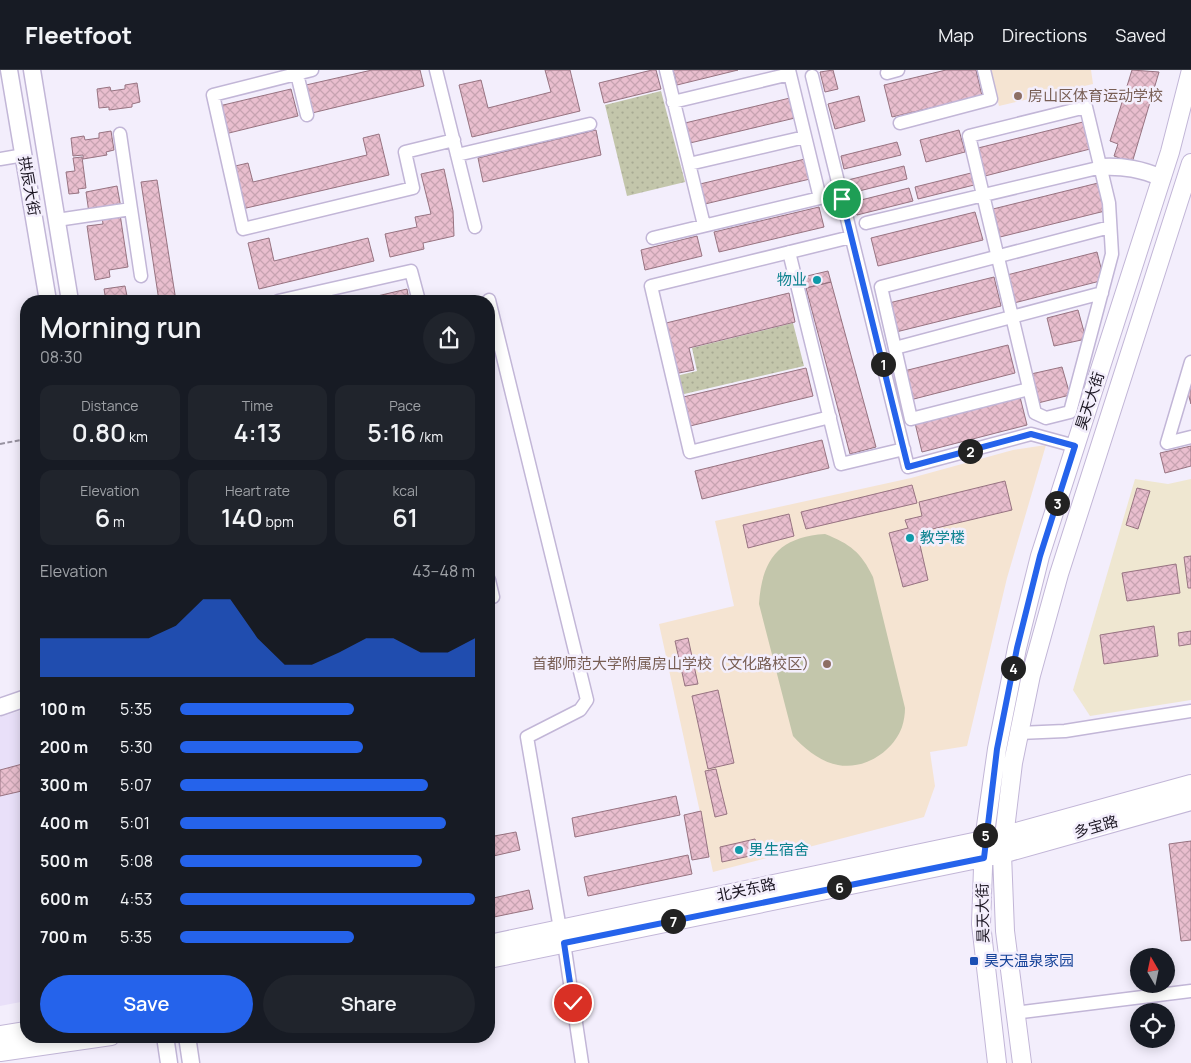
<!DOCTYPE html>
<html lang="en">
<head>
<meta charset="utf-8">
<style>
  :root { --surface:#171b24; --page:#20242c; --text:#f1f3f6; --muted:#9ea1a6; --line:#363941; --accent:#2563eb }
  body { margin:0; font-family:Manrope,"Noto Sans SC",sans-serif; background:var(--page); color:var(--text); height:100vh; display:flex; flex-direction:column; font-size:19px; white-space:nowrap }
  * { box-sizing:border-box; margin:0 }
  p { font-size:16px; color:var(--muted) }
  .icon { flex:none; width:28px; height:28px; fill:none; stroke:currentColor; stroke-width:2; stroke-linecap:round; stroke-linejoin:round }
  .map { position:relative; flex:1; overflow:hidden }
  .sheet { position:absolute; left:20px; top:225px; width:475px; height:748px; display:flex; flex-direction:column; background:var(--surface); border-radius:20px; box-shadow:0 2px 12px #0003 }
  .sheet>* { flex:none }
  .needle { width:32px; rotate:351deg }
  .controls { position:absolute; left:1130px; top:878px; display:grid; gap:10px }
  .controls a { display:grid; place-items:center; width:45px; height:45px; border-radius:50%; background:var(--surface); box-shadow:0 2px 12px #0003; font-size:25px }
  .pin { position:absolute; display:grid; place-items:center; width:42px; height:42px; color:#fff; margin:-21px; border:2px solid #fff; border-radius:50%; box-shadow:0 1px 5px #0007 }
  .km { position:absolute; width:25px; height:25px; margin:-12px; border-radius:50%; background:#222; color:#fff; font-size:14px; line-height:25px; text-align:center }
  .round { display:grid; place-items:center; flex:none; width:52px; height:52px; border-radius:26px; background:var(--page) }
  .headline { display:flex; align-items:center; justify-content:space-between; height:85px; padding:0 20px }
  h1 { font-size:28px; font-weight:600; line-height:38px }
  .stats { display:grid; grid-template-columns:repeat(3,1fr); gap:8px; height:85px; padding:5px 20px }
  .stats div { display:grid; align-content:center; border-radius:12px; background:var(--page); text-align:center }
  .stats b { font-size:25px; font-weight:600 }
  .stats small { font-size:14px; font-weight:400 }
  .stats p { font-size:14px }
  .chart { height:140px; padding:10px 20px }
  .chart p { display:flex; justify-content:space-between }
  .chart svg { width:100%; height:90px; margin-top:5px; fill:var(--accent); opacity:.7 }
  .action { display:flex; gap:10px; margin-top:auto; padding:10px 20px }
  .action a { flex:1; height:58px; border-radius:30px; background:var(--accent); color:#fff; font-size:20px; font-weight:600; line-height:58px; text-align:center }
  .action a+a { background:var(--page); color:var(--text) }
  ul { padding:0 20px; list-style:none; font-size:16px }
  li { display:grid; grid-template-columns:80px 60px 1fr; align-items:center; height:38px }
  li i { height:12px; border-radius:6px; background:var(--accent) }
  header { display:flex; align-items:center; gap:30px; box-sizing:border-box; height:70px; padding:0 25px; background:var(--surface); border-bottom:1px solid var(--line) }
  header strong { font-size:24px }
  nav { display:flex; gap:28px; margin-inline-start:auto; font-size:18px }
  .map>svg:first-child { display:block }
  .commercial { fill:#efe7d1 }
  .built { fill:#e9e0f9 }
  .education { fill:#f5e4d2 }
  .grass { fill:url(#grass-dots) }
  .park { fill:#c3c6ab }
  .building { fill:url(#building-cross-hatch); stroke:#977381 }
  .lines { fill:none; stroke-linecap:round; stroke-linejoin:round }
  .minor-casing { stroke:#c2b6d7; stroke-width:15 }
  .tertiary-casing { stroke:#c2b6d7; stroke-width:19 }
  .secondary-casing { stroke:#c2b6d7; stroke-width:20 }
  .path { stroke:#9792a0; stroke-width:2; stroke-dasharray:5 2.5; stroke-linecap:butt }
  .minor { stroke:#fff; stroke-width:12 }
  .tertiary { stroke:#fff; stroke-width:16 }
  .secondary { stroke:#fff; stroke-width:18 }
  .route-casing { stroke:#fff; stroke-width:10 }
  .route { stroke:#2563eb; stroke-width:6 }
  .education-dot { fill:#8d6e63; stroke:#f3eefc; stroke-width:2 }
  .culture-dot { fill:#0f9aa8; stroke:#f3eefc; stroke-width:2 }
  .transit-dot { fill:#1a4fb4; stroke:#f3eefc; stroke-width:2 }
  .labels { text-anchor:middle; stroke-width:5; stroke-linejoin:round; paint-order:stroke }
  .education-label { font-size:15px; fill:#785e54; stroke:#f3eefc; text-anchor:start }
  .street-label { font-size:15px; fill:#1c1723; stroke:#f3eefc }
  .culture-label { font-size:15px; fill:#0d838f; stroke:#f3eefc; text-anchor:start }
  .transit-label { font-size:15px; fill:#164399; stroke:#f3eefc; text-anchor:start }
</style>
</head>
<body>
<header>
<strong>Fleetfoot</strong>
<nav><a>Map</a><a>Directions</a><a>Saved</a></nav>
</header>
<div class="map">
<svg width="1191" height="993" viewBox="0 0 1191 993">
  <defs>
    <pattern id="grass-dots" width="8" height="8" patternUnits="userSpaceOnUse" patternTransform="scale(1.25)"><rect width="8" height="8" fill="#c3c6ab"/><path d="M2 2h.1M6 6h.1" fill="none" stroke="#a7a993" stroke-width="1.8" stroke-linecap="round"/></pattern>
    <pattern id="building-cross-hatch" width="8" height="8" patternUnits="userSpaceOnUse" patternTransform="scale(1.25)"><rect width="8" height="8" fill="#e9bece"/><path d="M0 0l8 8M0 8l8-8" fill="none" stroke="#c7a3b1"/></pattern>
  </defs>
  <rect width="100%" height="100%" fill="#f3eefc"/>
  <path class="commercial" d="M1135,409L1168,414L1191,409V630L1090,646L1073,620Z"/>
  <path class="built" d="M26,639V931L0,936V647Z"/>
  <path class="education" d="M990,0H1091L1093,14L999,36Z
    M1046,375L1007,508L967,676L930,682L935,716L924,747L713,802L659,554L734,536L715,451L911,408L1013,380Z"/>
  <path class="grass" d="M661,21L685,112L627,126L605,35Z
    M793,253L804,296L680,325L676,306L697,301L692,278Z"/>
  <path class="park" d="M825,464C850,474 861,482 873,507L905,638C905,644 904,651 902,657C893,682 864,700 838,695C820,692 804,678 793,666L759,534C762,489 779,467 825,464Z"/>
  <path class="building" d="M372,0H420L424,16L312,43L306,15Z
    M545,0H570L580,41L472,67L459,15L481,10L488,38L551,22Z
    M652,0H656L661,19L604,33L599,13Z
    M673,0H738L677,15Z
    M833,0L838,19L825,22L820,2Z
    M946,0H976L982,26L892,47L884,15Z
    M1132,0L1159,2L1132,93L1114,86L1118,74L1110,71Z
    M137,13L140,32L132,34V37L109,40V37L99,38L97,19L110,17L111,21L125,19V15Z
    M291,19L298,46L225,64L219,36Z
    M859,26L865,51L835,59L828,34Z
    M790,28L795,48L690,73L685,53Z
    M1083,52L1090,79L985,106L978,78Z
    M596,60L601,85L483,112L478,88Z
    M959,60L965,82L926,92L920,70Z
    M111,61L114,80L106,82L107,85L83,89V85L73,86L71,68L84,66L85,70L99,68V63Z
    M379,64L389,105L242,139L231,97L248,93L253,112L367,85L363,68Z
    M897,72L901,85L844,99L841,86Z
    M82,87L86,118L78,119L79,123L69,124L66,102L75,101L73,88Z
    M805,89L810,109L705,134L700,114Z
    M904,96L907,109L851,123L848,110Z
    M444,99L453,141L454,166L423,173L424,179L390,187L385,164L417,157L415,147L431,144L421,104Z
    M971,103L974,115L918,129L915,117Z
    M157,110L176,231H159L141,112Z
    M1098,113L1105,141L1000,167L993,139Z
    M117,116L121,138L89,143L86,122Z
    M909,118L913,131L857,145L853,132Z
    M819,137L824,157L719,182L714,162Z
    M975,142L983,170L878,196L871,168Z
    M120,144L128,197L109,200L110,207L95,210L87,156L103,154L102,147Z
    M697,166L702,186L645,200L641,180Z
    M269,168L274,191L368,168L374,191L259,219L248,173Z
    M1097,182L1104,210L1014,233L1007,205Z
    M828,201L831,212L806,218L803,207Z
    M994,207L1001,236L896,262L889,233Z
    M831,212L876,377L850,384L806,218Z
    M125,216L128,231H106L104,219Z
    M407,219L409,231H356Z
    M789,223L795,252L689,278L694,300L674,304L662,254Z
    M1078,240L1086,269L1054,276L1047,248Z
    M1008,275L1015,303L910,330L904,301Z
    M1062,297L1070,325L1038,333L1031,304Z
    M806,298L813,326L686,357L679,328Z
    M1191,315V334L1186,316Z
    M1020,327L1027,355L922,382L915,353Z
    M822,370L829,398L702,429L695,401Z
    M1191,376V396L1165,403L1160,383Z
    M1005,411L1012,440L928,460L931,472L920,475L928,510L903,517L889,463L908,458L905,450L922,446L919,432Z
    M912,415L917,433L806,459L801,442Z
    M1137,418L1150,421L1138,459L1126,455Z
    M789,444L794,466L748,478L743,455Z
    M1191,486V518H1188L1184,487Z
    M1176,494L1180,523L1127,531L1122,503Z
    M1154,556L1158,586L1104,594L1100,565Z
    M1191,561V574L1179,576L1178,563Z
    M688,568L698,614L685,616L675,571Z
    M718,620L734,693L708,699L692,626Z
    M26,693V720L0,726V700Z
    M716,699L727,744L715,747L705,701Z
    M676,726L680,745L575,767L572,748Z
    M701,741L709,787L692,790L684,745Z
    M516,762L520,780L489,787V767Z
    M755,769L759,784L722,792L720,777Z
    M1191,771V870L1181,871L1169,774Z
    M688,785L692,804L588,826L584,807Z
    M529,820L533,839L489,848V829Z"/>
  <g class="lines">
    <defs>
      <path id="minor" d="M312,0L213,25L243,159L413,118L405,82L454,70
        M436,0L475,157
        M666,0L704,155
        M887,3L898,0
        M297,4L307,45
        M812,6L908,397L1031,364L1075,376
        M673,32L790,4
        M1086,37L1109,133L1112,184L1070,342L1046,348L1035,343L969,66Z
        M900,53L991,29L984,0
        M457,85L590,54
        M0,89L24,85
        M689,94L805,67
        M131,139L141,206
        M57,150L131,139L120,64
        M866,153L1102,97
        M653,168L820,128L789,0
        M789,182L841,394L904,379
        M489,230L587,630L580,640L527,667L560,859
        M278,231L411,201L419,231
        M895,278L1102,223
        M1191,292L1167,373L1191,367
        M1029,319L911,349L881,217L1110,157
        M830,347L690,382L651,216L851,167
        M489,510L493,527L489,528
        M1019,663L1065,661L1191,641
        M564,873L582,993
        M1014,943L1191,921"/>
      <path id="tertiary" d="M9,0L48,231
        M32,0L70,231
        M1102,97C1124,96 1141,99 1162,108
        M0,637L26,628
        M165,966L169,993
        M187,966L191,993"/>
      <path id="secondary" d="M489,874L1002,766L1191,714
        M489,889L1002,784L1191,731
        M0,965L26,961
        M0,982L111,966
        M997,993L981,854L984,770L997,679L1017,578L1040,486L1170,82L1191,0
        M1022,993L1005,861L1002,784L1013,693L1031,605L1059,504L1191,93"/>
    </defs>
    <use href="#minor" class="minor-casing"/>
    <use href="#tertiary" class="tertiary-casing"/>
    <use href="#secondary" class="secondary-casing"/>
    <path class="path" d="M0,374L26,369"/>
    <use href="#minor" class="minor"/>
    <use href="#tertiary" class="tertiary"/>
    <use href="#secondary" class="secondary"/>
  </g>
  <g class="lines">
    <defs>
      <path id="route" d="M573,933L564,873L984,788L997,679L1017,578L1040,486L1075,376L1031,364L908,397L842,129"/>
    </defs>
    <use href="#route" class="route-casing"/>
    <use href="#route" class="route"/>
  </g>
  <g class="education-dot">
    <circle cx="1018" cy="26" r="5"/>
    <circle cx="827" cy="594" r="5"/>
  </g>
  <g class="culture-dot">
    <circle cx="817" cy="210" r="5"/>
    <circle cx="910" cy="468" r="5"/>
    <circle cx="739" cy="780" r="5"/>
  </g>
  <rect class="transit-dot" x="969" y="886" width="10" height="10" rx="2.5"/>
  <g class="labels">
    <g class="education-label">
      <text x="1028" y="31">房山区体育运动学校</text>
      <text x="817" y="599" text-anchor="end">首都师范大学附属房山学校（文化路校区）</text>
    </g>
    <g class="street-label">
      <text transform="translate(29 116) rotate(80)" y="5">拱辰大街</text>
      <text transform="translate(1090 331) rotate(-72)" y="5">昊天大街</text>
      <text transform="translate(1096 757) rotate(-16)" y="5">多宝路</text>
      <text transform="translate(746 820) rotate(-12)" y="5">北关东路</text>
      <text transform="translate(983 843) rotate(-91)" y="5">昊天大街</text>
    </g>
    <g class="culture-label">
      <text x="807" y="215" text-anchor="end">物业</text>
      <text x="920" y="473">教学楼</text>
      <text x="749" y="785">男生宿舍</text>
    </g>
    <g class="transit-label">
      <text x="984" y="896">昊天温泉家园</text>
    </g>
  </g>
</svg>
<div class="controls">
<a><svg class="needle" viewBox="-14 -14 28 28"><path d="M0-13l5 13h-10z" fill="#e53935"/><path d="M0 13l5-13h-10z" fill="#9ea1a6"/></svg></a>
<a><svg class="icon" aria-label="locate" viewBox="0 0 24 24"><circle cx="12" cy="12" r="6"/><path d="M12 2v4M12 18v4M2 12h4M18 12h4"/></svg></a>
</div>
<div class="pin" style="left:842px;top:129px;background:#1e9e55"><svg class="icon" aria-label="arrive" viewBox="0 0 24 24"><path d="M6 21V4h12l-3 4 3 4H6"/></svg></div>
<div class="pin" style="left:573px;top:933px;background:#d93025"><svg class="icon" aria-label="check" viewBox="0 0 24 24"><path d="M5 12l5 5 9-10"/></svg></div>
<b class="km" style="left:883px;top:294px">1</b>
<b class="km" style="left:970px;top:381px">2</b>
<b class="km" style="left:1057px;top:433px">3</b>
<b class="km" style="left:1013px;top:598px">4</b>
<b class="km" style="left:985px;top:765px">5</b>
<b class="km" style="left:839px;top:817px">6</b>
<b class="km" style="left:673px;top:851px">7</b>
<section class="sheet">
<div class="headline"><div><h1>Morning run</h1><p>08:30</p></div><a class="round"><svg class="icon" aria-label="share" viewBox="0 0 24 24"><path d="M12 15V3M7 8l5-5 5 5M5 13v7h14v-7"/></svg></a></div>
<div class="stats">
<div><p>Distance</p><b>0.80<small> km</small></b></div>
<div><p>Time</p><b>4:13</b></div>
<div><p>Pace</p><b>5:16<small> /km</small></b></div>
</div>
<div class="stats">
<div><p>Elevation</p><b>6<small> m</small></b></div>
<div><p>Heart rate</p><b>140<small> bpm</small></b></div>
<div><p>kcal</p><b>61</b></div>
</div>
<div class="chart"><p><span>Elevation</span>43–48 m</p>
<svg viewBox="0 0 160 44" preserveAspectRatio="none"><path d="M0 44V25L10 25L20 25L30 25L40 25L50 19L60 6L70 6L80 25L90 38L100 38L110 32L120 25L130 25L140 32L150 32L160 25V44z"/></svg>
</div>
<ul>
<li><b>100 m</b>5:35<i style="width:59%"></i></li>
<li><b>200 m</b>5:30<i style="width:62%"></i></li>
<li><b>300 m</b>5:07<i style="width:84%"></i></li>
<li><b>400 m</b>5:01<i style="width:90%"></i></li>
<li><b>500 m</b>5:08<i style="width:82%"></i></li>
<li><b>600 m</b>4:53<i style="width:100%"></i></li>
<li><b>700 m</b>5:35<i style="width:59%"></i></li>
</ul>
<div class="action"><a>Save</a><a>Share</a></div>
</section>
</div>
</body>
</html>
